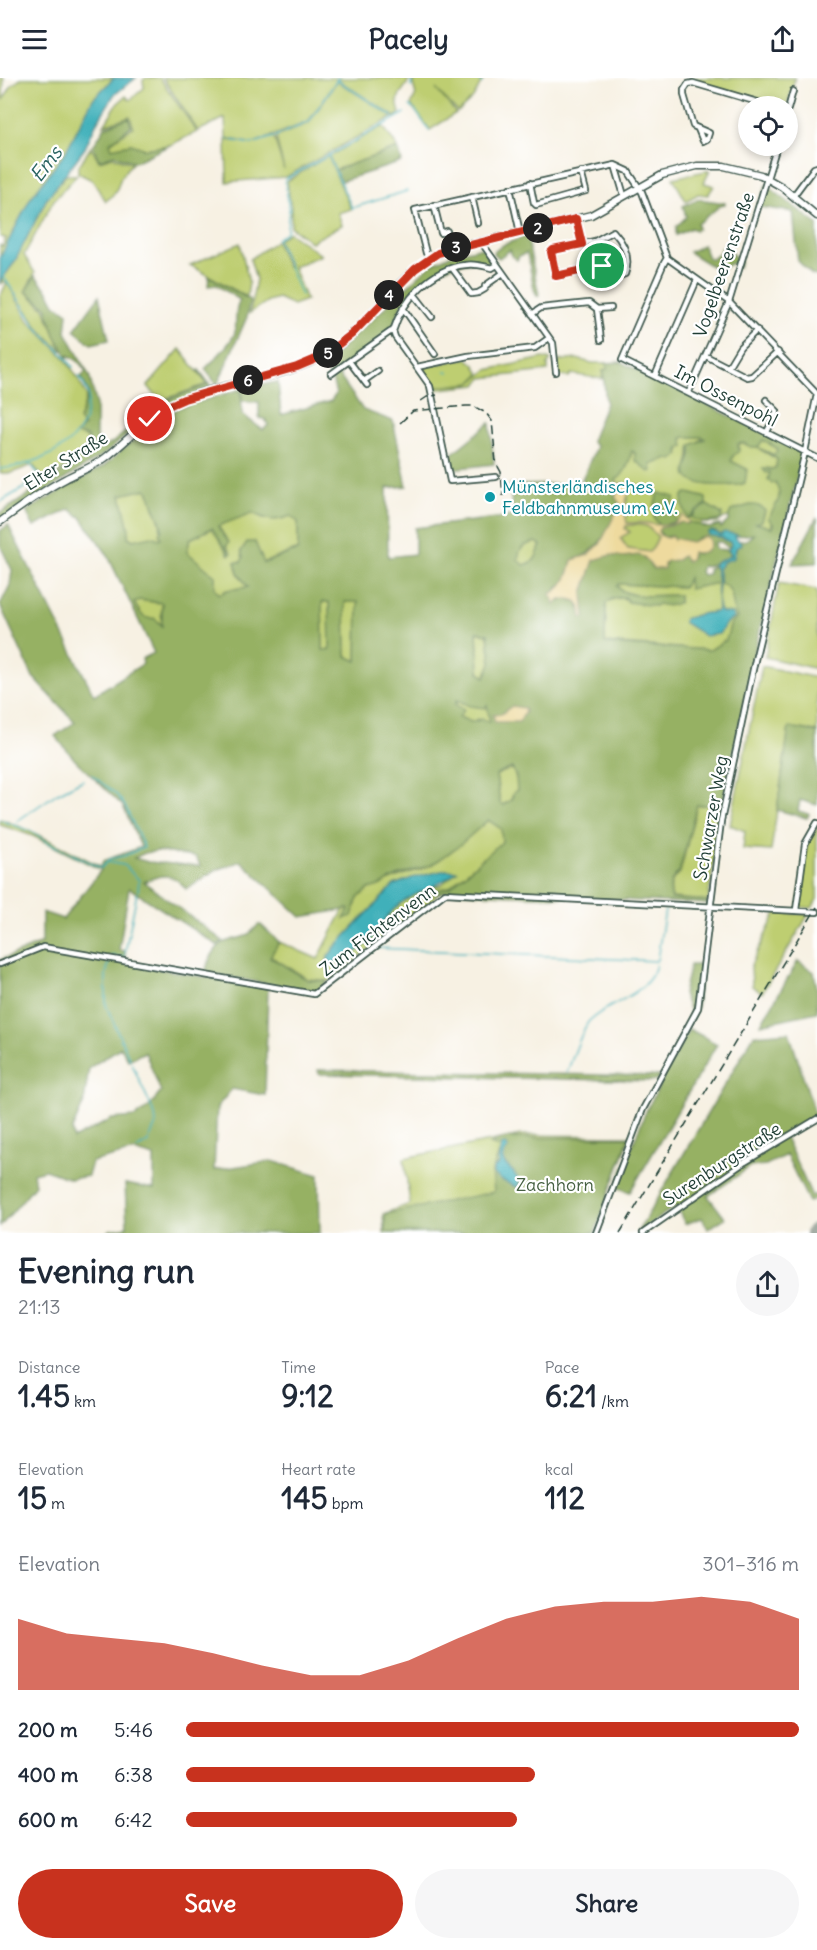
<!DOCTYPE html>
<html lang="en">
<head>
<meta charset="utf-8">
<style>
  :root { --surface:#fff; --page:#f6f6f7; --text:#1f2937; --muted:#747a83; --accent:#c8321e }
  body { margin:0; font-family:Delius,sans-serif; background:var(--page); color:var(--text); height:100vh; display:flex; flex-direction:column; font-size:22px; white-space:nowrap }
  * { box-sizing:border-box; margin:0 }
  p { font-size:20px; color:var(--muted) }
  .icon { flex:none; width:33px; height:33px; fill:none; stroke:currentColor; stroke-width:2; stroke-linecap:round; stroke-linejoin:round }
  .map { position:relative; height:1155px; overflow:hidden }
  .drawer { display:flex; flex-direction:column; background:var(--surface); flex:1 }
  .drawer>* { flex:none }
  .buttons { position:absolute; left:738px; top:18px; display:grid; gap:12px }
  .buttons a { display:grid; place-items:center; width:60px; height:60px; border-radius:50%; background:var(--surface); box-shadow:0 3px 9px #0003; font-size:30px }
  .pin { position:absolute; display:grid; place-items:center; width:51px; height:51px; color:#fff; margin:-26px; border:3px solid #fff; border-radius:50%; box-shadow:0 2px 6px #0007 }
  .km { position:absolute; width:30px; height:30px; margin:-15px; border-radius:50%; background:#222; color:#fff; font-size:16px; line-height:30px; text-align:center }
  .round { display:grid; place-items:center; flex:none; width:63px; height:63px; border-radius:32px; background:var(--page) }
  .headline { display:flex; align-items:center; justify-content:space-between; height:102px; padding:0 18px }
  h1 { font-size:33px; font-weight:800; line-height:45px }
  .metrics { display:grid; grid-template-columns:repeat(3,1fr); gap:9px; height:102px; padding:6px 18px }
  .metrics div { display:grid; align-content:center }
  .metrics b { font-size:30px; font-weight:800 }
  .metrics small { font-size:16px; font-weight:400 }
  .metrics p { font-size:16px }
  .chart { height:168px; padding:12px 18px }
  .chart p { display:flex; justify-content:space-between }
  .chart svg { width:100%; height:108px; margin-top:6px; fill:var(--accent); opacity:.7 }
  .cta { display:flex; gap:12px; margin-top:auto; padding:12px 18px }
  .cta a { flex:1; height:69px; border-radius:36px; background:var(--accent); color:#fff; font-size:24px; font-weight:800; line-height:69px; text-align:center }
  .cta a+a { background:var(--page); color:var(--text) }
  ul { padding:0 18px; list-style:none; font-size:20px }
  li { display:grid; grid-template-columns:96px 72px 1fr; align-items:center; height:45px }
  li i { height:15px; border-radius:8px; background:var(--accent) }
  header { display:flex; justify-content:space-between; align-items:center; height:78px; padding:0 18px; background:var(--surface); font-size:27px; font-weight:800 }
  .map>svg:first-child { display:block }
  .green { fill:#bece71; stroke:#6e8652; stroke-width:1.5; fill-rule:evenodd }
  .forest { fill:#96b163; stroke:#5a774c; stroke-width:1.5; fill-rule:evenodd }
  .sand { fill:#eeda9e; stroke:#868c69; stroke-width:1.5; fill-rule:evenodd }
  .water { fill:#40b0ba; stroke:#307677; stroke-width:1.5 }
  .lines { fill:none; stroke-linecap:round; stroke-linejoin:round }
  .stream { stroke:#40b0ba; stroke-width:1.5 }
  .runway { stroke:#8b978c; stroke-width:20 }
  .minor-casing { stroke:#3f584e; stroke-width:8 }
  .major-casing { stroke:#3f584e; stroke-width:9 }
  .minor { stroke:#fff; stroke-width:4.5 }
  .major { stroke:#fff; stroke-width:6 }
  .rail { stroke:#1f3d34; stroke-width:1.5; stroke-dasharray:9 4.5; stroke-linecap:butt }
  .route-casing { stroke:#fff; stroke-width:12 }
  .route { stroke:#c8321e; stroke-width:8 }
  .culture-dot { fill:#0f9aa8; stroke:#fff; stroke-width:2 }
  .labels { text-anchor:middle; stroke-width:4.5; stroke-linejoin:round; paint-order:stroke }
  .street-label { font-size:18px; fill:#1f3d34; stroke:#fff }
  .culture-label { font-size:18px; fill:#0d838f; stroke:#fff; text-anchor:start }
  .park-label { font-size:18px; fill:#476143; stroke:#fff }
  .water-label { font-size:20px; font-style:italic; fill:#2b6563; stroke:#fff }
</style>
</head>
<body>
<header><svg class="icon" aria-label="menu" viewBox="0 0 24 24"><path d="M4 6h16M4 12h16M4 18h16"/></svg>Pacely<svg class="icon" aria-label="share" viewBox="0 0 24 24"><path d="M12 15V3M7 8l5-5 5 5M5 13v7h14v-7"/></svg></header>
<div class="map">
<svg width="817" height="1155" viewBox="0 0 817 1155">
  <rect width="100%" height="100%" fill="#fff"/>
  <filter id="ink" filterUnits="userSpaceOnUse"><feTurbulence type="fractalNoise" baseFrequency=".0167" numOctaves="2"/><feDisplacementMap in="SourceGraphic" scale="12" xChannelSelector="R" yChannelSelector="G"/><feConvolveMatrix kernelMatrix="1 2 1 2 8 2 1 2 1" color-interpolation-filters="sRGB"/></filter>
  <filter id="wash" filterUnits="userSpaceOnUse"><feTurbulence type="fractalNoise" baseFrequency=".008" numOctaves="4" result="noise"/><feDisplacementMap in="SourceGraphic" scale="24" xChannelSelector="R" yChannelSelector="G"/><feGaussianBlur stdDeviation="1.35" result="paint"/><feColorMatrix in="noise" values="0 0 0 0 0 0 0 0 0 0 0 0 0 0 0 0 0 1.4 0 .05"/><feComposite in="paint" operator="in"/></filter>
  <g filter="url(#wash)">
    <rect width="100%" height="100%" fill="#f7f1e3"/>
    <path class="green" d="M0,0H4L3,22L12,7L22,0H114L93,21L65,75L30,121L0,180V167L3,168L6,160L0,159Z
      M146,0H160L197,54L170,67L145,71L131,66L112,70L110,65L133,49L130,38L104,47L117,26L126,18L130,22L144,10L143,2Z
      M163,0H338L308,44L251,66L274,59L284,92L276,59L309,45L337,3L393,39L286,99L227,104L226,62L249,65L226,60L225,40L198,53Z
      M339,0H410C404,15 393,16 400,35L395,39L338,2Z
      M414,0H484L473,20L458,34L436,11L456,35L430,52L411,27L416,17L413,6Z
      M687,0H795L787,28H775Z
      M383,48L398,70L335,92L329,78Z
      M91,69L99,83L113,79L132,85C128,90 122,96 120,102C117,112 115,117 106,123L92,102L78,95V89Z
      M328,78L351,131L338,135L342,147L311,164L291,149V130L287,103Z
      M710,92L704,105L714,108L708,117L698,116L686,123L673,100Z
      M66,97H77L54,122L24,177L35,195L25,213L44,230L62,273L38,249L8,206L29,243L63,278L74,294L87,318L79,342L83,348L76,356L86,359L89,365L85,375L45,404L33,387L11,395H0V219L7,204H3L0,206V204L14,185L46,122Z
      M289,154L321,177L293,189L306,222L293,227L278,220L268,223L250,235L256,201L250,181L276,163L287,189L289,188L278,162Z
      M240,165L249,205L247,219L190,187Z
      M180,271L207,306L160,323L148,308Z
      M467,280L475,287L480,296L471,305L436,309L432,308L423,293L424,289Z
      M543,280L551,282L548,286V293L482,300L477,307L432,312V309L470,306L487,292Z
      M577,281L592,285H606L607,291L603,293L602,301L571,296L569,299L559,298L558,283Z
      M684,359H704L690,370C691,379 687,388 687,398C699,410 719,407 736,407L742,389L731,383L738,366L743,365L751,369L757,368L763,362L779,371L774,377L758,370L777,381L776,389L772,391L767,390V394H770L780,415L779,425L770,437L772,450L756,445L757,443L750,427L731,433L729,439L724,440L717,445H702L701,447L680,441L662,448L645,445H626C624,432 625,415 635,406L617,405L615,402C625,397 630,383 632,372L645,390L655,383L668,380L672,382L679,377L682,360ZM659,415L672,427L671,434L675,444L662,448L654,440ZM688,415L704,419L706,426L688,440C684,432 682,427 683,418Z
      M146,411L152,416L154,431L160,439L161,461L133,462L128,459L121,417Z
      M252,434L265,441L291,438L298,444V471L263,485L255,464L241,485L235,484L238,495L248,509L227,512L220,516L215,512L200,486L187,474L190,461L213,450L231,476L226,468L228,465L218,448Z
      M637,446L647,448L658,459L653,470L649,474L628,471L620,459L629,453L625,451V448Z
      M536,464L541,466C536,478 537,484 524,487L518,482C519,469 524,467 536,464Z
      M687,500L707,507L718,505V524L719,505L728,509C734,518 733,529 737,540L727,562L710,572L605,565L606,524C624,515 635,525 655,528L658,526C666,528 672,529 679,524V517C663,517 626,522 617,508L618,506L684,509ZM718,531L720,534L732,536L731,542L726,545L718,556L705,557L683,544L684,541L700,536L716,534Z
      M779,505L817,512V591L765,579Z
      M139,522L162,525L161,537L164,546L163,548L158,543L142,539L134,524Z
      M322,524H329L331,572L323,573Z
      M345,524H358L357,583L346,578Z
      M477,554L488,556L491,585L486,599L479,594Z
      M762,588L817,600V654L789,650L771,773L743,771L745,753L730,747Z
      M457,622L470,628L488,626L490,645L478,641L471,644L459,639L460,636L455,626Z
      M512,690L517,703L518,713L514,714L511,722L503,727L500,725L496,697Z
      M697,727H722L708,823L672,820C669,810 670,801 680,795Z
      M0,741C35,753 67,772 100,788L99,791L33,758L0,747Z
      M488,742L502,751V764L449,809L430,813L432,816H439L329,903L308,901L270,878L279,864L318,881L344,831H349L345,840L351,838C353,832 354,826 358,820C368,804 415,796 433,786C453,774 470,758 488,742ZM446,792L457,793L442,806L415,816L397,828L391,834L373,859L327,883L328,879L335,869L394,807L412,800Z
      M817,748V821L812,830L798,829L807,765Z
      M776,835L809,836L762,915L752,908L751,887Z
      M521,1057L631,1058L593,1155H384L383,1136L410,1126L404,1080Z"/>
    <path class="forest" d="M129,39L131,48L110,65L112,70L131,66L145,71L170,67L135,84L114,77L99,82L93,68L105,49Z
      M398,70L402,84L341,103L335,92Z
      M766,107L817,146V198L812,197L798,183L793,134L760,129Z
      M698,121L725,125V127L720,128L697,146L698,151L695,152L691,150L676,157V149L686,139L683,128Z
      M524,159L528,164L539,217L537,218L534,211L527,175L519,178L517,182L512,178L510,172L499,180L493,175L503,167Z
      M703,167L708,180L711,181L718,177L722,169H727L733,177L741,182L739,189L732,185L718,192L689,174Z
      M479,170L483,171L493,186C460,178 426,194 405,222C399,231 397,243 390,251C380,263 350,283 336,293L363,332L393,343L407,408L387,410L388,479L415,476V450L513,438L510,407L580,406L596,369L591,363L606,325L603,293L607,291L606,285L621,284L803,374L753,581L722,727H697L679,795C669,801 669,810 672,821L708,823V826L447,814L432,816L430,814L450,809L502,764L501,751L488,742L460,767L431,787L397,798L379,808L369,811L358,820L352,838L344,841L349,831L301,839L241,783L216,792L186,811C173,795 162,795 144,804L223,863L217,867L129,810L119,872L125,873V885L268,910L265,1017L232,1011L217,1029L214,1092L272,1083L319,1097L320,1155H107L109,1152L127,1149L125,1106L154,1111V1079L134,1073L92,1084L88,1098L71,1101L45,1092L33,1095L35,1107L0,1149V882L42,865V834L63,841L101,792V788L103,783L141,769L123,728L75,682L55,658L75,644L33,599L0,527L10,507L12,492L0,467V453L8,447L94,617L143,586L142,581L154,575L107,476L80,438H78L70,431L34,449L26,433L104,388L161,339L179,330L241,311L242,336L263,352L268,347L265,341L259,340V324L242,323L243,310L278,304L281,337L331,323L336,316L332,301L326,293L328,283L430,187L450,177ZM686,359H702L705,361L691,367C691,370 691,373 691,376C690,383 684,392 687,398C692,409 735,409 745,405L747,391L731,383L732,379L739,373L738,366L743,365L751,369H758L763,362L778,371L774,377L758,370L777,381L776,389L773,391H763L766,395L770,394L768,401L772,406L775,404C784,419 776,427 768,440L773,446L772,450L756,445L762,443L765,433C756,422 743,429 731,433L729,437V442L721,450L720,447L709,450L690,444L687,446L682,444L659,450L658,453L664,459L673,458L674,463L675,461L692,464L699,459L710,464L711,466L697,476L692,474V479L686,480L682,478L677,482L667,483L664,488L653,491L644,479L638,477L623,479L611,477L594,482L583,515L584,539L576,523L566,521L554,525V514L567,500L572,482C600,476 609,450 620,426L615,419L618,410L616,402C625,397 629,384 632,373L635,375V382L649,394L652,393L651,387L668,380L672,382L679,377V370L684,368L682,360ZM146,411C152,417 151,421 154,429C157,438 161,441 162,452L159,455L161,460L159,461L152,458L133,462L128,459L129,451L121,417ZM252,435C269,443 274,444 291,438L298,444V472L264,485L255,464H247L241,473L243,480L241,484H235L238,495L248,509L227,512L220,516L215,512V498L187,474L190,461L212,450L229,477L231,476L226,468L229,465L218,448ZM708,454H716L721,458C726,455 734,454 738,458L754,456L746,462L738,463L741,467L737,468C736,478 723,482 718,491L719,505C738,510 729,527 737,540L731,545L726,562L710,572L608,566L605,564L606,525L614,520L625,519L628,524L655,528L658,526C665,528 672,529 679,524V517C663,517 626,522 617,508L619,506L684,509L688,500L689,511L718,505L717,491L713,488L708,491V496L702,497L700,494L702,488L706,489L731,478L728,472L716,471L715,464H721L729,470L731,466L724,460L708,457ZM536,464L541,467C536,478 537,484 524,487L518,482C519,469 524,467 536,464ZM139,522L162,525V548L154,540C143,543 139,533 134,525ZM322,524H329L330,572H323ZM345,524H358L357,583L346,578ZM477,554L488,556L491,585L485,599L479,594ZM457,622L470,628L485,630L487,627L490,644L483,641L471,644L459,639L464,632L455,626ZM512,690L516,699L517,713L514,714L511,722L503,727L500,725L496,697ZM157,773L196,779L200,788L148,784L134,780L145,775ZM121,969L128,982L145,974L161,1014L149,1029L135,1039L112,1041L73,1061L72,1052L84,1024L89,990Z
      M35,198L48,213L55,226L68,235L66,254L89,297L96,324V359L101,371L112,365L162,324L208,307L198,293L199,292L212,309L148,339L106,375L0,443V435C23,420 79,389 90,365L86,358L76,356L84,348L79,342L89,315L81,299L86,293L78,283L68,277V280L55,257L46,229L26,213Z
      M209,198L250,222L247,239L217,307L205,291C213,283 233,264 235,254C237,243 234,231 240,222L217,207L208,208Z
      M99,218L109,262L91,266L74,252Z
      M490,345L494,386L451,391L449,378Z
      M659,415L675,419L671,430L676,443L662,448C649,442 654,426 659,415Z
      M688,415L706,420V426L699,432L707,427L722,436L721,442L706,445L691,440L698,432L688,440C684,431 680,426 684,416Z
      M817,439V485L792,486Z
      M789,649L817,654V727L800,722L798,733L809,736L807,740L777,732Z
      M258,847H261L279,864L270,879L308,902L329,903L315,914L205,895C207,885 215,868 225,864C242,857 243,864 258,847Z
      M798,883L814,894L817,911V934L761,946Z
      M690,887H701L697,929L687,948L686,946L691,936L683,916Z
      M689,951L717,966L630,1114L616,1109L646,1033Z
      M789,954L816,1039L784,1057L812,1118L817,1116V1121L809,1124L786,1077L766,1087L750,1089L708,1118L725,1140L708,1151L702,1140L685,1146L676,1128L637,1155L754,957Z
      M318,992L660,998L657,1003L319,996Z
      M629,1059L595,1155H385V1136L494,1114L492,1093L501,1070L490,1066L506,1060Z"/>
    <path class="sand" d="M617,405L636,406C625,414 624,433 627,445C633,445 640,444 647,445C661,448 674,449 682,437L690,444L685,446L682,444L660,450L658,453L660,457L667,460L672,458L674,462L675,460L691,464L705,458L710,461C711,473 702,477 692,474L691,480L687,483L682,478L677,482L667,483L664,486V491H654L644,479L638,477L623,479L611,477L594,482L583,515L585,540H582L580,528L576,523C569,520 559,520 555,526L550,516C565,509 569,496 572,482L588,477L600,466L620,426L615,419L618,413ZM637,446L647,448L658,459L653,470L649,474L628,471L620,460L630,454L625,451L626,448Z
      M512,628L524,630L525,634L519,644H495L493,637L501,636Z"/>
    <path class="water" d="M114,0H136L114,17L96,46L85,70L46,122L14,185L0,204V180L30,121L65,75L93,21Z
      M712,453L721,457L724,454L738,457L735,459L742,466L736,470L734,480L723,484L718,491C722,505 714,520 720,534L732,536L734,540L726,545L719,556L705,558L683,544L684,541L700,536L716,534L718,532C716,517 721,499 713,486L732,477L728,472L731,467L730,464L724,462L723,460L708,457V454Z
      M446,792L457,793C441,808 419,812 401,825C389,834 382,846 374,858C365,871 346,880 331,886L328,885V879L335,869L394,807L412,800Z
      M505,1066L508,1070C495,1086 510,1087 516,1098C518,1100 519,1105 519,1107L517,1109L501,1102L493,1095L494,1090L499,1087L501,1068Z"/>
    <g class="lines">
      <path class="stream" d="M477,0L482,5
        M337,2L392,38
        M411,9L412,0
        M410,28L413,30
        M415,32L429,52
        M276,58L309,44L338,0
        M227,61L251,66L274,59
        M328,77L352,130L407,113
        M328,78L405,35
        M287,100L326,79
        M285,101L289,132L287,152
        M286,154L277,161L301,217
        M4,199L37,250L64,277L73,289
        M446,293L449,294
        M0,391C35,387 84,369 87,329C88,325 89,319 88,315C86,310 82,303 79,298
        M0,424L41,400L29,384
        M92,697L116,716L125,728L144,769L124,778L109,781L107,784
        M0,742L33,754L49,765L101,790L107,784L111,785
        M17,743L56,716L83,702
        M112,785L124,787L139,802L138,813
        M376,870L656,883
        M125,875L137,815
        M111,878L124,879L125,877
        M657,882L665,832
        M109,883L106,897V927L130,982
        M132,986L155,1037L156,1046L148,1064L137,1071
        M567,994C572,983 582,951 589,943C610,923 648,918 656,887"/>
      <path class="runway" d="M815,1155L817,1154"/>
    </g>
  </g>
  <g filter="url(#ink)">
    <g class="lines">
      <defs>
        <path id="minor" d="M788,31L793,13
          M698,51L703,63L707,61L709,55L693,48L684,17V12L688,6L693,5L771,28
          M615,87L623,114
          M530,105L534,125L536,127L586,113L581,94
          M510,110L519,150
          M794,117L814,90L817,89
          M472,119L478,145
          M434,127L441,155L447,153
          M576,141L582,167
          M613,153C624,165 631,180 625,196L622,197L602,188L556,198L551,175L553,172L595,163Z
          M482,163L484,168L553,265L556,294
          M429,180L426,175L415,132L615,87L628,93L642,114L667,180L729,224L817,316L805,374L755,582L721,743L698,930L643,1031L596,1155
          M667,180L664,185L622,282L817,380
          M452,190L471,216L478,215L485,211V208L503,195
          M414,216L432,239
          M403,230L435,276
          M597,231L611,230
          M532,236L541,230L589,225L597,231L601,262
          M706,278L747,299L752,298L778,274
          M417,289L468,278L535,270L549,260
          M728,289L740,269L757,252
          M331,296L349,283
          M655,298L697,202
          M364,303L378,293
          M367,307L349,283L390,254L393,253
          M689,314L729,224L777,68
          M766,322L777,333L767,354
          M496,399L450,403L430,308L395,259L393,253C402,223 432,190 465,187C474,185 483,188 492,190L497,187
          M796,832L805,766L817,745
          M0,886L43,869L314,916L445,815L817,834
          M643,1155L745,1084L817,1041"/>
        <path id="major" d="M0,444C20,429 42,413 65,401C78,394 93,389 105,380C129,362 149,337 176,324C224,302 283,303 328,275C369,249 401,190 444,173L591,137L662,97L697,88H724L761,97L782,109L817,138"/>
      </defs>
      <use href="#minor" class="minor-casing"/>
      <use href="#major" class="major-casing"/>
      <use href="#minor" class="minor"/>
      <use href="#major" class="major"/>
      <path class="rail" d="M421,323L427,319L437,317
        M400,345L413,333L466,328H473L486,335L492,343L496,385L501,394L503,418
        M620,1155L817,829"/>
    </g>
  </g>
  <g class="lines" filter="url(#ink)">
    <defs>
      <path id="route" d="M150,341L168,328L184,321L297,289L323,278L352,256L415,191L438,175L576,141L582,166L553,172L551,174L556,198L602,188"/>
    </defs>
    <use href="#route" class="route-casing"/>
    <use href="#route" class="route"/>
  </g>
  <circle class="culture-dot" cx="490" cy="419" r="6"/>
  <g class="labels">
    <g class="street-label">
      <text transform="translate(724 187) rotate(-71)" y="6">Vogelbeerenstraße</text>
      <text transform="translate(726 318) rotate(27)" y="6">Im Ossenpohl</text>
      <text transform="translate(66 383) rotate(-32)" y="6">Elter Straße</text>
      <text transform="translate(711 740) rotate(-80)" y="6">Schwarzer Weg</text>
      <text transform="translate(378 852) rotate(-37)" y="6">Zum Fichtenvenn</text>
      <text transform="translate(722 1086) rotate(-33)" y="6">Surenburgstraße</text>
    </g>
    <g class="culture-label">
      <text x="502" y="415">Münsterländisches<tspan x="502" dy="21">Feldbahnmuseum e.V.</tspan></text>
    </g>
    <g class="park-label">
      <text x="555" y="1113">Zachhorn</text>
    </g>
    <g class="water-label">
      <text transform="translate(46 86) rotate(-53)" y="7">Ems</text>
    </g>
  </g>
</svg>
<div class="buttons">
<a><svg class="icon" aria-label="locate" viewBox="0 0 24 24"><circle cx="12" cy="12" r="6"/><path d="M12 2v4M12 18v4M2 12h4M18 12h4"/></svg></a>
</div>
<div class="pin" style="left:602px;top:188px;background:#1e9e55"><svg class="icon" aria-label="arrive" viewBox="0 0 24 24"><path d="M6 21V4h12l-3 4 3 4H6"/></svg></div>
<div class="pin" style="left:150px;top:341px;background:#d93025"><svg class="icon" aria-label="check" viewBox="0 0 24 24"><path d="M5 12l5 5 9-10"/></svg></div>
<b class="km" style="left:538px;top:150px">2</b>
<b class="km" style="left:456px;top:169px">3</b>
<b class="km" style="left:389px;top:217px">4</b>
<b class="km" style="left:328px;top:275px">5</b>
<b class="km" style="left:248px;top:302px">6</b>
</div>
<section class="drawer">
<div class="headline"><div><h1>Evening run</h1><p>21:13</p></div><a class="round"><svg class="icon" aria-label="share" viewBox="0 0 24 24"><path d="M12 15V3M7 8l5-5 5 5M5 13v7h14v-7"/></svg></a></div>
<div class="metrics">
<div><p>Distance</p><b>1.45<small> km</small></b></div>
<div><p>Time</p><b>9:12</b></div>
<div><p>Pace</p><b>6:21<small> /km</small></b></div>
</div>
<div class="metrics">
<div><p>Elevation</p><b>15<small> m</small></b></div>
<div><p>Heart rate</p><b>145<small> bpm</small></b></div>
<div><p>kcal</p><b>112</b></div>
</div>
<div class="chart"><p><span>Elevation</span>301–316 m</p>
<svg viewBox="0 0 160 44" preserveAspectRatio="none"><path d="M0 44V15L10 21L20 23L30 25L40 29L50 34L60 38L70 38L80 32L90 23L100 15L110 10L120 8L130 8L140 6L150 8L160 15V44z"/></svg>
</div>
<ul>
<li><b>200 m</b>5:46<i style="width:100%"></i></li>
<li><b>400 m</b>6:38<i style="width:57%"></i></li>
<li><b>600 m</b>6:42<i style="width:54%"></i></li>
</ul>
<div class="cta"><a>Save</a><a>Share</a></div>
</section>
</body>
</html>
